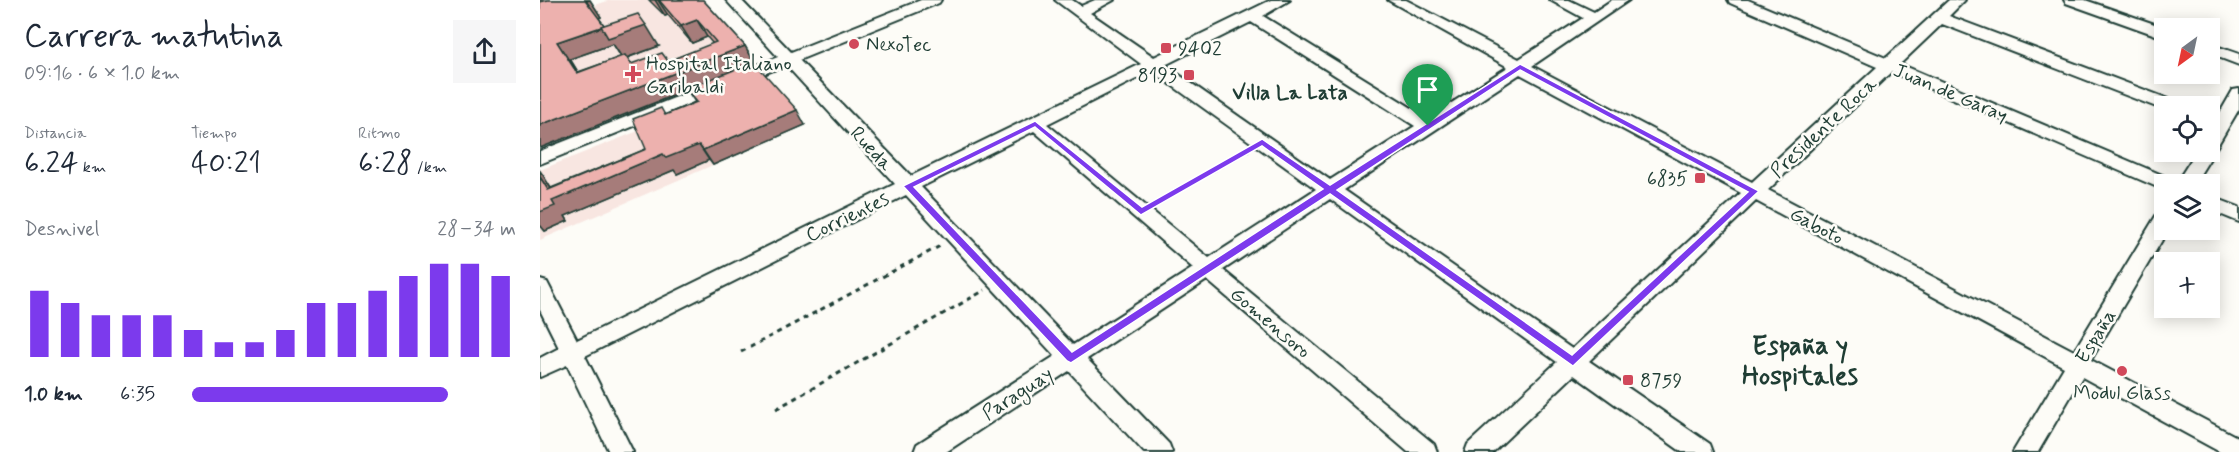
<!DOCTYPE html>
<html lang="es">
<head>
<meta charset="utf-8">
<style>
  :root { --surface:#fff; --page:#f6f6f7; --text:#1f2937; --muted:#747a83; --accent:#7c3aed }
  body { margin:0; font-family:Mynerve,sans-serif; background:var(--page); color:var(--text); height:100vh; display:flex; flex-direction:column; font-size:22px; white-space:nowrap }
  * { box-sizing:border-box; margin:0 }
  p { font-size:20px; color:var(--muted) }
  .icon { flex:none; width:33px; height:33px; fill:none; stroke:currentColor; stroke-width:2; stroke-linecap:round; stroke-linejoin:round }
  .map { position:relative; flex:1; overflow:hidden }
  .sheet { display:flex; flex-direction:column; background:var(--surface); width:540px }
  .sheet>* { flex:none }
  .needle { width:39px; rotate:213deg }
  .controls { position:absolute; left:1614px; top:18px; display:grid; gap:12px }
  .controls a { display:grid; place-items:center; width:66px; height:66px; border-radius:0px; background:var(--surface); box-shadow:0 3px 15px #0003; font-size:30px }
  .pin { position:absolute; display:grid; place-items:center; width:51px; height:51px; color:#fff; margin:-62px -26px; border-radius:50% 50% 50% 0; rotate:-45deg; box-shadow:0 0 6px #0007 }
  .pin .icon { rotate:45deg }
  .round { display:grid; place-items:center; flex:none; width:63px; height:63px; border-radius:0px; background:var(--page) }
  .head { display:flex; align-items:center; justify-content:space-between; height:102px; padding:0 24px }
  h1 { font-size:33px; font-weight:600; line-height:45px }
  .figures { display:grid; grid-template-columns:repeat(3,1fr); gap:9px; height:102px; padding:6px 24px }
  .figures div { display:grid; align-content:center }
  .figures b { font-size:30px; font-weight:600 }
  .figures small { font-size:16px; font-weight:400 }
  .figures p { font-size:16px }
  .chart { height:168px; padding:12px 24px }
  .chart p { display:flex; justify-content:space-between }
  .chart svg { width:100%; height:108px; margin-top:6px; stroke:var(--accent); stroke-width:6 }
  ul { padding:0 24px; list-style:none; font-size:20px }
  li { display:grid; grid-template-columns:96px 72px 1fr; align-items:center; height:45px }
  li i { height:15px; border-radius:8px; background:var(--accent) }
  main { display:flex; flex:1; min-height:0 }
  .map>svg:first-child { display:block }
  .built { fill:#f8e6e1 }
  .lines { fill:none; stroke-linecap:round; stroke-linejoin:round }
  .minor-casing { stroke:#1f3d34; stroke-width:4 }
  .path-far1 { stroke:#1f3d34; stroke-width:2; stroke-dasharray:4 4; stroke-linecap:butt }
  .path { stroke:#1f3d34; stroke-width:3; stroke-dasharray:5 5; stroke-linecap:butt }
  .minor { fill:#fdfcf7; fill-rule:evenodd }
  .wall { fill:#cc9896; stroke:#1f3d34; stroke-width:1.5; fill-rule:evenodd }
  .shaded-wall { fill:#a67c7a; stroke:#1f3d34; stroke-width:1.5 }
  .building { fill:#edb1ae; stroke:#1f3d34; stroke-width:1.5 }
  .route { fill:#7c3aed; stroke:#fff; stroke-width:1.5; fill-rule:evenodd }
  .poi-dot { fill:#d1495b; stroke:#fdfcf7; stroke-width:2 }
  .labels { text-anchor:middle; stroke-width:5; stroke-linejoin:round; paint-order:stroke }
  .poi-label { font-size:20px; fill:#1f3d34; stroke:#fdfcf7; text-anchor:start }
  .street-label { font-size:20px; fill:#1f3d34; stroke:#fdfcf7 }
  .neighbourhood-label { font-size:21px; font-weight:bold; fill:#1f3d34; stroke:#fdfcf7 }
  .district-label { font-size:26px; font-weight:bold; fill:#1f3d34; stroke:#fdfcf7 }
</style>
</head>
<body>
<main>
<section class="sheet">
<div class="head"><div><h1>Carrera matutina</h1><p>09:16 · 6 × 1.0 km</p></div><a class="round"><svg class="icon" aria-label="share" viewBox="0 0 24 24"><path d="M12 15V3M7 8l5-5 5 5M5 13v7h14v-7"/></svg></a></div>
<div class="figures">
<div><p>Distancia</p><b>6.24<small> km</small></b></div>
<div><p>Tiempo</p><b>40:21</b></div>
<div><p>Ritmo</p><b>6:28<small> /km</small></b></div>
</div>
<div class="chart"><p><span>Desnivel</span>28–34 m</p>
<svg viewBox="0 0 160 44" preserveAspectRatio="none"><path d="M5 44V17M15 44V22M25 44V27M35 44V27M45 44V27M55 44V33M65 44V38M75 44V38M85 44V33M95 44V22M105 44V22M115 44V17M125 44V11M135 44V6M145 44V6M155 44V11"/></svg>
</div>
<ul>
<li><b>1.0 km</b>6:35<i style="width:79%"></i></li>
</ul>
</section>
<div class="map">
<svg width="1699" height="452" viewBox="0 0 1699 452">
  <rect width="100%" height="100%" fill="#fdfcf7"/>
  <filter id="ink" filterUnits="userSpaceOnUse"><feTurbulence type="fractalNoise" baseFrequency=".0167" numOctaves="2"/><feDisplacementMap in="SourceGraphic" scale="12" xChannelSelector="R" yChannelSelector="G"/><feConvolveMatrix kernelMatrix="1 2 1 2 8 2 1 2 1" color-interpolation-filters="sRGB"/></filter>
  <g filter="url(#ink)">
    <path class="built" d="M70,0H158L215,63L0,148V24Z
      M136,116L173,165L0,240V170Z"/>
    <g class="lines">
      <defs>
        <path id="minor" d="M186,0H201L251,52L381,0H401L399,3L259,60L371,176L601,64L515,0H532L541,6L555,0H574L550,13L614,57L731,0H750L723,16L888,118L968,67L848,0H866L979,59L1043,18L1010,0H1029L1054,12L1072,0H1089L992,66L1212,182L1337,67L1190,3L1188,0H1208L1346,58L1409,0H1425L1409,16L1637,102L1640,106H1624V110L1402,24L1360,64L1634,180L1636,183L1656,152H1670V130L1693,90L1699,89V109L1676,148L1672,149L1674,152L1654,184H1624V190L1351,72L1228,190L1534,351L1617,214L1624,212V230H1628L1551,360L1699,438V452H1680L1542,377L1498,452H1473L1524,367L1216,201L1049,361L1170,444L1173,452H1142L1034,375L953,452H925L928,444L1017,362L790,199L683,270L894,444L897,452H868L667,280L547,359L629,444L632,452H604L529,371L406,452H374L377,444L515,356L366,195L45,356L93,452H69L27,365L0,377V358L19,348L0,310V280L7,282L37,340L355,184L246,65L0,164V151L238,57ZM711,22L875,126L790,180L625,65ZM612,71L776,189L669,258L507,124ZM980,74L1201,193L1032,349L804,190ZM494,131L653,268L533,345L381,187Z
          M1524,0H1545L1626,28L1624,38L1526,3Z
          M1670,44L1699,54V65L1670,54Z
          M1670,196L1699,207V222L1670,210Z"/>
      </defs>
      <use href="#minor" class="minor-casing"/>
      <path class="path-far1" d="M624,199L709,150"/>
      <path class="path" d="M616,204L627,198
        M201,352L402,245
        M236,409L445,290"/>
      <use href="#minor" class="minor"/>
    </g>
    <path class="wall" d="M0,0H50L61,17L59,18L64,25L119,46L87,58L92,64L128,61L173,44L167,37L152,43L128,15L125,16L109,0H163L205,46L215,63L265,125L173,165L169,160L137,174L134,170L25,216L28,221L5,231L0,225V171L11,188L106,149L125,115L155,102L147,90L0,148ZM73,44L81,57L38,72L30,59Z"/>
    <path class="shaded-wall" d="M50,0L61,17L58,18L46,1Z
      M115,0H118L128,15L125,16Z
      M157,20L167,37L152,43L141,26Z
      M106,25L119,46L83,59L73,44L30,59L49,90L37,73L17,42L65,26Z
      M205,46L215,63L0,148V125Z
      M257,110L265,125L173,165L163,150Z
      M159,145L169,160L137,174L134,170L25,216L28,221L5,231L0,225V212L8,190L0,177V171L3,175L17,199L123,154Z"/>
    <path class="building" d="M8,0H50L46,1L64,25L61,26V27L17,42L37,73L85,55L91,64L122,53L128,61L176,42L157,20L141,26L119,0H163L205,46L0,125V2Z
      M98,14L106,25L68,38L61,26Z
      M214,62L257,110L163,150L159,145L126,158L123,154L12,201L15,206L0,212V177L8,190L106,149L93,119L121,108L125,115L157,102L146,89Z"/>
  </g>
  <path class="route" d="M980,64L1219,191L1033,366L790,194L531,363L527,361L363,186L495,121L602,207L722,139L790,185ZM980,70L1208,192L1032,355L797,190ZM495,127L601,215L722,146L783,189L532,352L374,187Z"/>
  <g class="poi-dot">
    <circle cx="314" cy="44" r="6"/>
    <rect x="620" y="42" width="12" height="12" rx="3"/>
    <path d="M90 65h6v6h6v6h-6v6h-6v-6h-6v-6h6z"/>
    <rect x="643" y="69" width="12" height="12" rx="3"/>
    <rect x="1154" y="172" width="12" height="12" rx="3"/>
    <circle cx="1582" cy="371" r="6"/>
    <rect x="1082" y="374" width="12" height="12" rx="3"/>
  </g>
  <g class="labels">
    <g class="poi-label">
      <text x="326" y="51">NexoTec</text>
      <text x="638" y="55">9402</text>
      <text x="106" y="70">Hospital Italiano<tspan x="106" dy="23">Garibaldi</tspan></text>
      <text x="637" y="82" text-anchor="end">8193</text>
      <text x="1148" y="185" text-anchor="end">6835</text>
      <text x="1100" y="387">8759</text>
      <text x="1582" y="399" text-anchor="middle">Modul Glass</text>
    </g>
    <g class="street-label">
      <text transform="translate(1411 92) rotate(23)" y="7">Juan de Garay</text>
      <text transform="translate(1283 127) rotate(-43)" y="7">Presidente Roca</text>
      <text transform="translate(332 148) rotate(47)" y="7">Rueda</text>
      <text transform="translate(307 216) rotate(-26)" y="7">Corrientes</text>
      <text transform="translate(1277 225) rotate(28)" y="7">Gaboto</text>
      <text transform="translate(731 322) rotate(40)" y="7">Gomensoro</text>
      <text transform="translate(1555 336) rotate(-59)" y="7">España</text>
      <text transform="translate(477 393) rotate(-33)" y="7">Paraguay</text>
    </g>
    <g class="neighbourhood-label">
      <text x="750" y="99">Villa La Lata</text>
    </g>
    <g class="district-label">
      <text x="1260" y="354">España y<tspan x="1260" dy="30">Hospitales</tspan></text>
    </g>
  </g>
</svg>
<div class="controls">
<a><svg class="needle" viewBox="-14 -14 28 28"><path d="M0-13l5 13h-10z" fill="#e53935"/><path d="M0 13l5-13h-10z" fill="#747a83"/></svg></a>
<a><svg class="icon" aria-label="locate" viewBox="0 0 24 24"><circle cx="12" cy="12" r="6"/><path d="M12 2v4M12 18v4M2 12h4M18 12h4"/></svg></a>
<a><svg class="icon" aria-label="layers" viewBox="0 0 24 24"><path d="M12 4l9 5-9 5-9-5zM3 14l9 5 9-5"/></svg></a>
<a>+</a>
</div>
<div class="pin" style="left:888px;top:126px;background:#1e9e55"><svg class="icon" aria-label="arrive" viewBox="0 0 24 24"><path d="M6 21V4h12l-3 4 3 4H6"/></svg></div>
</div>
</main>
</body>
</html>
